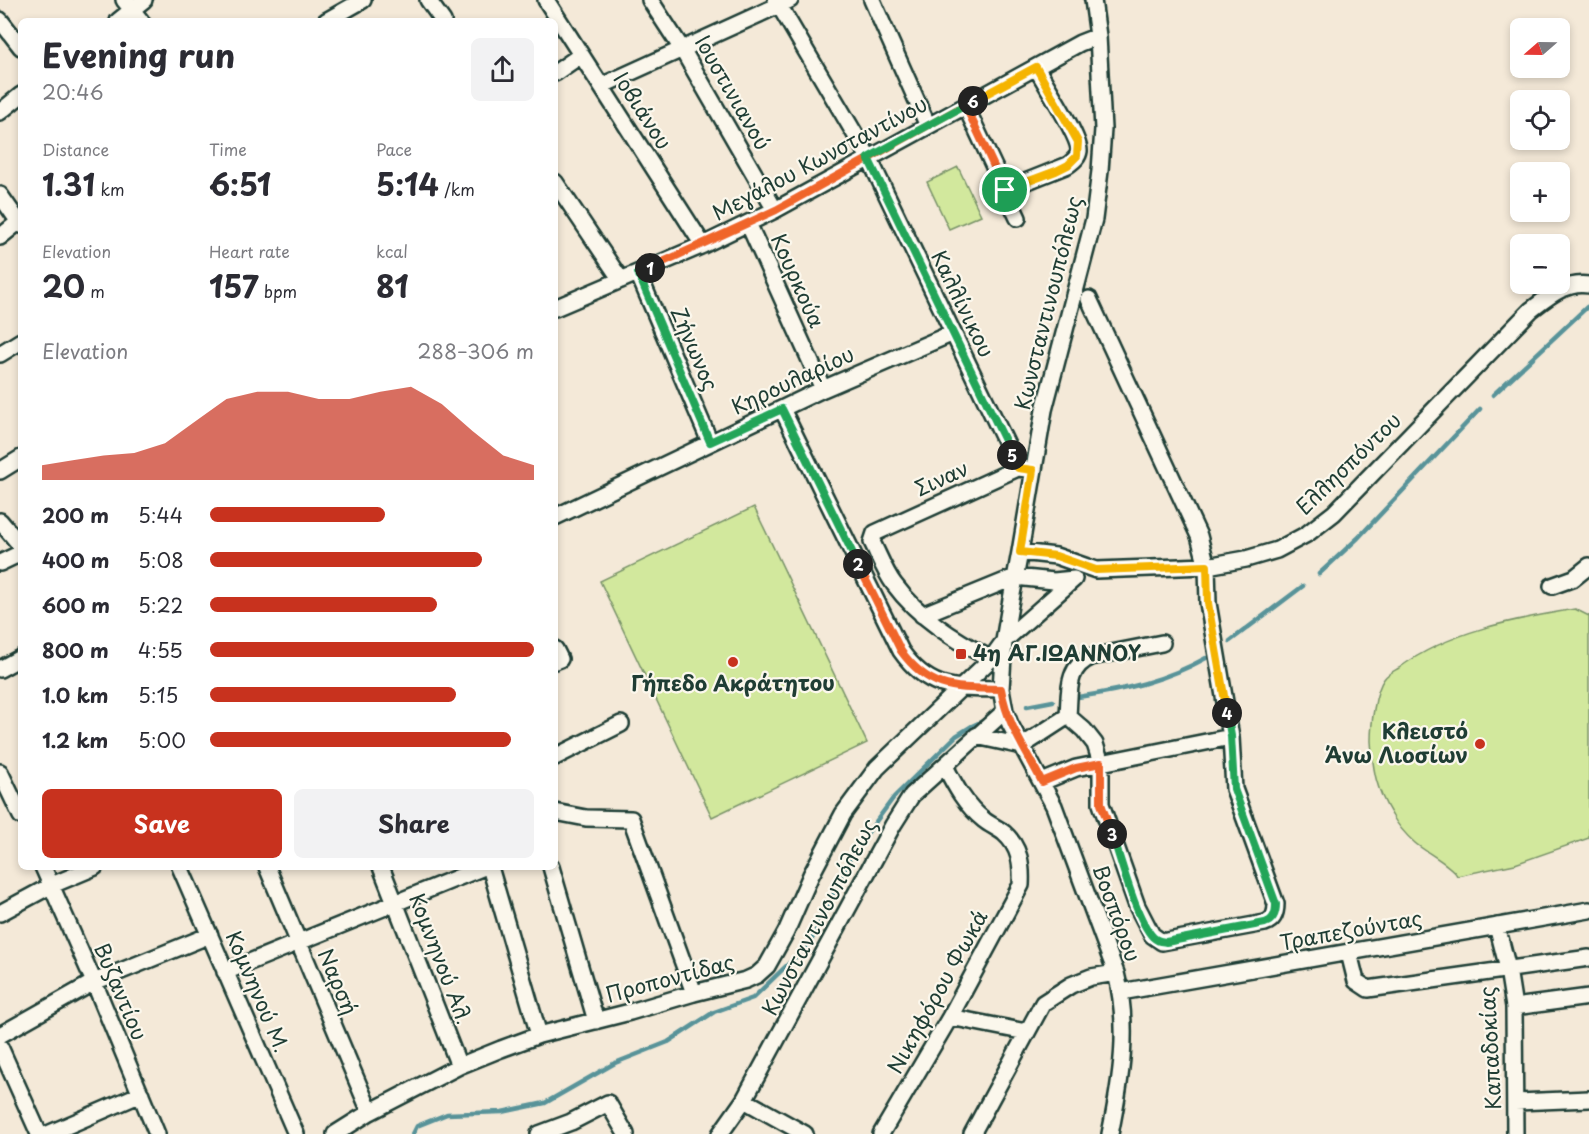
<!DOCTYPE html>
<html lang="en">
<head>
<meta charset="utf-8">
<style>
  :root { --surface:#fff; --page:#f2f2f3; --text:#2b2b33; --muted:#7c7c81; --accent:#c8321e }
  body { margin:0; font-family:"Playpen Sans",sans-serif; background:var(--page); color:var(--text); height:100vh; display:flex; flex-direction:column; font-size:22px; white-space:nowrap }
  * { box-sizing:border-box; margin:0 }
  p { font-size:20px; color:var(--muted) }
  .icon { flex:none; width:33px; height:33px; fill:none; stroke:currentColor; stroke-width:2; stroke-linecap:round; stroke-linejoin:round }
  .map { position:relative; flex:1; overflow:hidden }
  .side { position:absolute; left:18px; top:18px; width:540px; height:852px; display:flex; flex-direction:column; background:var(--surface); border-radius:9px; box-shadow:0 3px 9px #0003 }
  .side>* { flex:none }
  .needle { width:39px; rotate:250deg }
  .controls { position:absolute; left:1510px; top:18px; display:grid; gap:12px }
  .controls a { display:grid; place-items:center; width:60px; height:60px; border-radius:9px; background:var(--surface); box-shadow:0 3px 9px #0003; font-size:30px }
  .pin { position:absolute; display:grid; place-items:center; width:51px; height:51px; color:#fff; margin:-26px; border:3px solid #fff; border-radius:50%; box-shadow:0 2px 6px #0007 }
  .km { position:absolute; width:30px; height:30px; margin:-15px; border-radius:50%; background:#222; color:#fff; font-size:16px; line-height:30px; text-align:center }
  .round { display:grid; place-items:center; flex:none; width:63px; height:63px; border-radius:9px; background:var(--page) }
  .summary { display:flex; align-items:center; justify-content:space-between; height:102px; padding:0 24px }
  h1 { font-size:33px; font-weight:700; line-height:45px }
  .stats { display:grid; grid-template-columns:repeat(3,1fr); gap:9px; height:102px; padding:6px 24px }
  .stats div { display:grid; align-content:center }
  .stats b { font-size:30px; font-weight:700 }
  .stats small { font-size:16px; font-weight:400 }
  .stats p { font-size:16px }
  .chart { height:168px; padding:12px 24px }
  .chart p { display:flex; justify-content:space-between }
  .chart svg { width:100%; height:108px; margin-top:6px; fill:var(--accent); opacity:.7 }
  .cta { display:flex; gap:12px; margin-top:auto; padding:12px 24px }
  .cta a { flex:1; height:69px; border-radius:9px; background:var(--accent); color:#fff; font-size:24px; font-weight:700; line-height:69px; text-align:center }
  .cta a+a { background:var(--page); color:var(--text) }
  ul { padding:0 24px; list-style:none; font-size:20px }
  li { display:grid; grid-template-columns:96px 72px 1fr; align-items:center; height:45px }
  li i { height:15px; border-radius:8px; background:var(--accent) }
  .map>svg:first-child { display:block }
  .green { fill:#d2e89d; stroke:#789268; stroke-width:1.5 }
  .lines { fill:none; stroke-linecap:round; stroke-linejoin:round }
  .stream { stroke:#589399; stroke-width:4.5 }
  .minor-casing { stroke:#1f3d34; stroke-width:20 }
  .minor { stroke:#fbf7ec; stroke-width:15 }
  .split-1-casing { stroke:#fff; stroke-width:12 }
  .split-2-casing { stroke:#fff; stroke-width:12 }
  .split-3-casing { stroke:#fff; stroke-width:12 }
  .split-4-casing { stroke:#fff; stroke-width:12 }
  .split-5-casing { stroke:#fff; stroke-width:12 }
  .split-6-casing { stroke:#fff; stroke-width:12 }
  .split-7-casing { stroke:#fff; stroke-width:12 }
  .split-1 { stroke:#f0652b; stroke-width:8 }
  .split-2 { stroke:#22a559; stroke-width:8 }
  .split-3 { stroke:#f0652b; stroke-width:8 }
  .split-4 { stroke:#22a559; stroke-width:8 }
  .split-5 { stroke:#f5b400; stroke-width:8 }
  .split-6 { stroke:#22a559; stroke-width:8 }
  .split-7 { stroke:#f5b400; stroke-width:8 }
  .poi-dot { fill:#c8321e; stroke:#fbf7ec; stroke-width:2 }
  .labels { text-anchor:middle; stroke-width:4.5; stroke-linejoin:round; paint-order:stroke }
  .street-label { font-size:21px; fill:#1f3d34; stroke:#fbf7ec }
  .poi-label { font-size:21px; font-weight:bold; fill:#1f3d34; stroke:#fbf7ec; text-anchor:start }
</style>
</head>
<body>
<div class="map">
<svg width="1589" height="1134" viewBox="0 0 1589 1134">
  <rect width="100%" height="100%" fill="#f4e9d8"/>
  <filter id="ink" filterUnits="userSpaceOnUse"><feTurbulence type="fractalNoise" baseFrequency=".0167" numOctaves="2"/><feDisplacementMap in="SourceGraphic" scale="12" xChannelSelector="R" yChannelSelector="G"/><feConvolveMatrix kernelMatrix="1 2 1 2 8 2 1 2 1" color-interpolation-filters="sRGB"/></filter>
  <g filter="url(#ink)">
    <path class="green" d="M958,167L981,215L949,229L927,182Z
      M754,507L867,743L712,817L600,581Z
      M1575,609L1589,616V838L1515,864L1457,876C1454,867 1424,851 1415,843C1406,835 1397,824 1392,815C1376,789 1373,771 1371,741C1371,725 1375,691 1384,679C1387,674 1394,671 1399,668C1449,631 1515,619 1575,609Z"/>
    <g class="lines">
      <path class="stream" d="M1493,395L1587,307
        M1319,574L1358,538L1480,409
        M1230,641L1303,586
        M1078,697C1124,690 1165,681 1206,658
        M1027,706L1053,701
        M413,1134L417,1126L447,1114L502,1112L545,1103L615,1063L668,1042L714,1012L753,998L810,943L852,854L894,797L956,736L972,726L987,719"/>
      <defs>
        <path id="minor" d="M124,0L141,21
          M428,0L443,21
          M546,0L703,245
          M650,0L682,49L775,210
          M776,0L869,158L1018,468
          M872,0L928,126
          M1093,0L1098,36L1103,129L1100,171L1094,219L1044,410L1020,552L1010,605L1004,641L1001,689L1005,711L1010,724L1054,806L1116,973C1130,1027 1121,1080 1110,1134
          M0,20L21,47
          M118,21L144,0
          M326,21L363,0
          M555,73L581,55
          M601,86L790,0
          M965,105L1018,218
          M0,112L21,95
          M555,182L621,280
          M1005,190L1068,165C1073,161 1078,158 1079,151C1080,137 1044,82 1036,67
          M0,195L21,225
          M748,223L823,389
          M0,237L21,220
          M638,273L710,442
          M555,308L703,245L775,210L1080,43L1098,36
          M0,354L21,341
          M782,409L901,651C930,692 956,688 1001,689
          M0,471L21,458
          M555,517L823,389L953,333
          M0,521L21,546
          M1020,552L1056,556L1096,570L1207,566L1246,559L1277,550L1307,534L1334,513L1531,310C1548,297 1566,281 1589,285
          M0,563L21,553
          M1552,586L1574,578L1589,566
          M922,615L1015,577L1054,581L1074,579
          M555,649L560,659L555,661
          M991,659C955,640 919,618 894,584C885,572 879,556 872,542L875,533L1018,468L1027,469
          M0,669L20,658
          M1068,716C1070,691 1066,668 1091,657L1162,643
          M976,736L1022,746L1068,716L1084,730L1095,744L1101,763V804L1137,906L1152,935L1162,942L1265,923C1274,920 1276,913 1276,904L1234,789L1231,737
          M555,757L621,724
          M0,772L21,816
          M1042,782L1076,768L1231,737L1208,603L1207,566L1199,536L1089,299
          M555,812L586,818L631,819L694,993
          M43,867L94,982L157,1134
          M180,867L296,1134
          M267,867L370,1112
          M381,867L459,1066
          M490,867L539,1035
          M551,867L596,1021
          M0,913L52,885L95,867
          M1497,926L1508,969L1514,1007L1515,1134
          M1349,953L1356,981L1368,989L1589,958
          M225,972L484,867
          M1121,992L1589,910
          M1514,1007L1589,997
          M950,1017L1026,1032
          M0,1035L94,982L210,935
          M0,1047L39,1134
          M744,1100L805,1134
          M1515,1102L1589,1099
          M48,1134L141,1094
          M335,1134L370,1112L459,1066L501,1049L539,1035L630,1012L694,993L746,980L757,975L767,966L786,932L811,875L843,814L877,768L991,659L1004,641L1074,579
          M539,1134L571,1122L608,1103L626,1134
          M720,1134L744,1100L893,825L912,795L1005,711
          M881,1134L950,1017L1021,885C1022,865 1020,847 1004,833C998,828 990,825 984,820C966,806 955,786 945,766
          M972,1134L1043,1003L1071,985L1091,977L1116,973"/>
      </defs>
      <use href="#minor" class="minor-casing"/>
      <use href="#minor" class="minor"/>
    </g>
  </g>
  <g class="lines" filter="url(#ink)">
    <defs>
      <path id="split-1" d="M650,268L776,210L965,105L1005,190"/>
      <path id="split-2" d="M650,268L638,273L710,442L782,409L858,564"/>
      <path id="split-3" d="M858,564L901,651C930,691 957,688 1001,689C1008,727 1025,748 1042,782L1076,768L1101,763V804L1112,834"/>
      <path id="split-4" d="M1112,834C1121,860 1136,919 1153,937C1157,941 1160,941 1166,942L1265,923C1274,920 1276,913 1276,904L1234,789L1231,736L1227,713"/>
      <path id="split-5" d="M1012,455L1018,468L1033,470L1020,552L1056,556L1096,570L1207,566L1208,603L1227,713"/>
      <path id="split-6" d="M973,101L868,158L1012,455"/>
      <path id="split-7" d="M973,101L1036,67L1078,142L1077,156L1068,165L1056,171L1005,190"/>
    </defs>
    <use href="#split-1" class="split-1-casing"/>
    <use href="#split-2" class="split-2-casing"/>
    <use href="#split-3" class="split-3-casing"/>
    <use href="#split-4" class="split-4-casing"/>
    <use href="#split-5" class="split-5-casing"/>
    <use href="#split-6" class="split-6-casing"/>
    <use href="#split-7" class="split-7-casing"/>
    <use href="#split-1" class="split-1"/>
    <use href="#split-2" class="split-2"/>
    <use href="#split-3" class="split-3"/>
    <use href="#split-4" class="split-4"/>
    <use href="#split-5" class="split-5"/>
    <use href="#split-6" class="split-6"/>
    <use href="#split-7" class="split-7"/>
  </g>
  <g class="poi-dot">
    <rect x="955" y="648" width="12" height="12" rx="3"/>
    <circle cx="733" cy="662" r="6"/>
    <circle cx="1480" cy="744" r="6"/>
  </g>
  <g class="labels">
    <g class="street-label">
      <text transform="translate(732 93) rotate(60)" y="7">Ιουστινιανού</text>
      <text transform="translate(642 111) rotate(57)" y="7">Ιοβιάνου</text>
      <text transform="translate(820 159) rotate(-28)" y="7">Μεγάλου Κωνσταντίνου</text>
      <text transform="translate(797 281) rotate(66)" y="7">Κουρκούα</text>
      <text transform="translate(1049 303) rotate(-76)" y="7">Κωνσταντινουπόλεως</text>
      <text transform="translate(962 304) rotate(64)" y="7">Καλλίνικου</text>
      <text transform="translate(694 349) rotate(67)" y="7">Ζήνωνος</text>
      <text transform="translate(793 381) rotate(-25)" y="7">Κηρουλαρίου</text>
      <text transform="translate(1349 464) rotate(-44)" y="7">Ελλησπόντου</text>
      <text transform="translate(942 479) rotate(-24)" y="7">Σιναν</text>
      <text transform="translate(1116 913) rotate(70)" y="7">Βοσπόρου</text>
      <text transform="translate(820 917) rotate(-62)" y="7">Κωνσταντινουπόλεως</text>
      <text transform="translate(1351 931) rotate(-10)" y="7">Τραπεζούντας</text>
      <text transform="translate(440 959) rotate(69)" y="7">Κομνηνού Αλ.</text>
      <text transform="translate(670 979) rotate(-15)" y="7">Προποντίδας</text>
      <text transform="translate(337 982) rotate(67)" y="7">Ναρσή</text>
      <text transform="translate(120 992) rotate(67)" y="7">Βυζαντίου</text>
      <text transform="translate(257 992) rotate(67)" y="7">Κομνηνού Μ.</text>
      <text transform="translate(938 992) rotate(-61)" y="7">Νικηφόρου Φωκά</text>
      <text transform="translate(1491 1048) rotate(-93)" y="7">Καπαδοκίας</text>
    </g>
    <g class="poi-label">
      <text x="973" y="661">4η ΑΓ.ΙΩΑΝΝΟΥ</text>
      <text x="733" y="691" text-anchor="middle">Γήπεδο Ακράτητου</text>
      <text x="1468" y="739" text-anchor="end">Κλειστό<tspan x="1468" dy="24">Άνω Λιοσίων</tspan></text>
    </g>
  </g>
</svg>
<div class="controls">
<a><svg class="needle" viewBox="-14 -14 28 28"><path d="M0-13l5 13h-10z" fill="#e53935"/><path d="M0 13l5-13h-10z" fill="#7c7c81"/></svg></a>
<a><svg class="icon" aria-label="locate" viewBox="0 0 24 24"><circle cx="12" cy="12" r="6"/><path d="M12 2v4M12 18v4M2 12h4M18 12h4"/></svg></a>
<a>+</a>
<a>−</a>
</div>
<div class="pin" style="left:1005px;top:190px;background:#1e9e55"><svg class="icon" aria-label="arrive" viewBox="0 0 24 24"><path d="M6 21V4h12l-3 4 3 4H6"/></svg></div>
<b class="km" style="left:650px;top:268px">1</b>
<b class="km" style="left:858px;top:564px">2</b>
<b class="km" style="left:1112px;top:834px">3</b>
<b class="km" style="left:1227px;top:713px">4</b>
<b class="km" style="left:1012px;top:455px">5</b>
<b class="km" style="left:973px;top:101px">6</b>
<section class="side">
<div class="summary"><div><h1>Evening run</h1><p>20:46</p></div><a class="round"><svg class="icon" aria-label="share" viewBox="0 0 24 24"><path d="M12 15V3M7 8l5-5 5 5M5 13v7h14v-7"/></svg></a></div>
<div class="stats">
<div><p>Distance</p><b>1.31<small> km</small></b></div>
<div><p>Time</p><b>6:51</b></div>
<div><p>Pace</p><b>5:14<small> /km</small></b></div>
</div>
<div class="stats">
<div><p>Elevation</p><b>20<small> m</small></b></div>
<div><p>Heart rate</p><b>157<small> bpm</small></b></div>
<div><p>kcal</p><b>81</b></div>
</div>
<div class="chart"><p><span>Elevation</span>288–306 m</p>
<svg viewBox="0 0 160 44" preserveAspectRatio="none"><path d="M0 44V38L10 36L20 34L30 33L40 29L50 20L60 11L70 8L80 8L90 11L100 11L110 8L120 6L130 13L140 24L150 34L160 38V44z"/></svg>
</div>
<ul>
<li><b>200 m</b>5:44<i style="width:54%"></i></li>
<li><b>400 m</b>5:08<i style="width:84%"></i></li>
<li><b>600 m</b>5:22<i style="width:70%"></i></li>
<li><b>800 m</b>4:55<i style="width:100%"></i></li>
<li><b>1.0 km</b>5:15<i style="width:76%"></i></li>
<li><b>1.2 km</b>5:00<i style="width:93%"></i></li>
</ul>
<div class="cta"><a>Save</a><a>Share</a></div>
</section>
</div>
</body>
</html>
